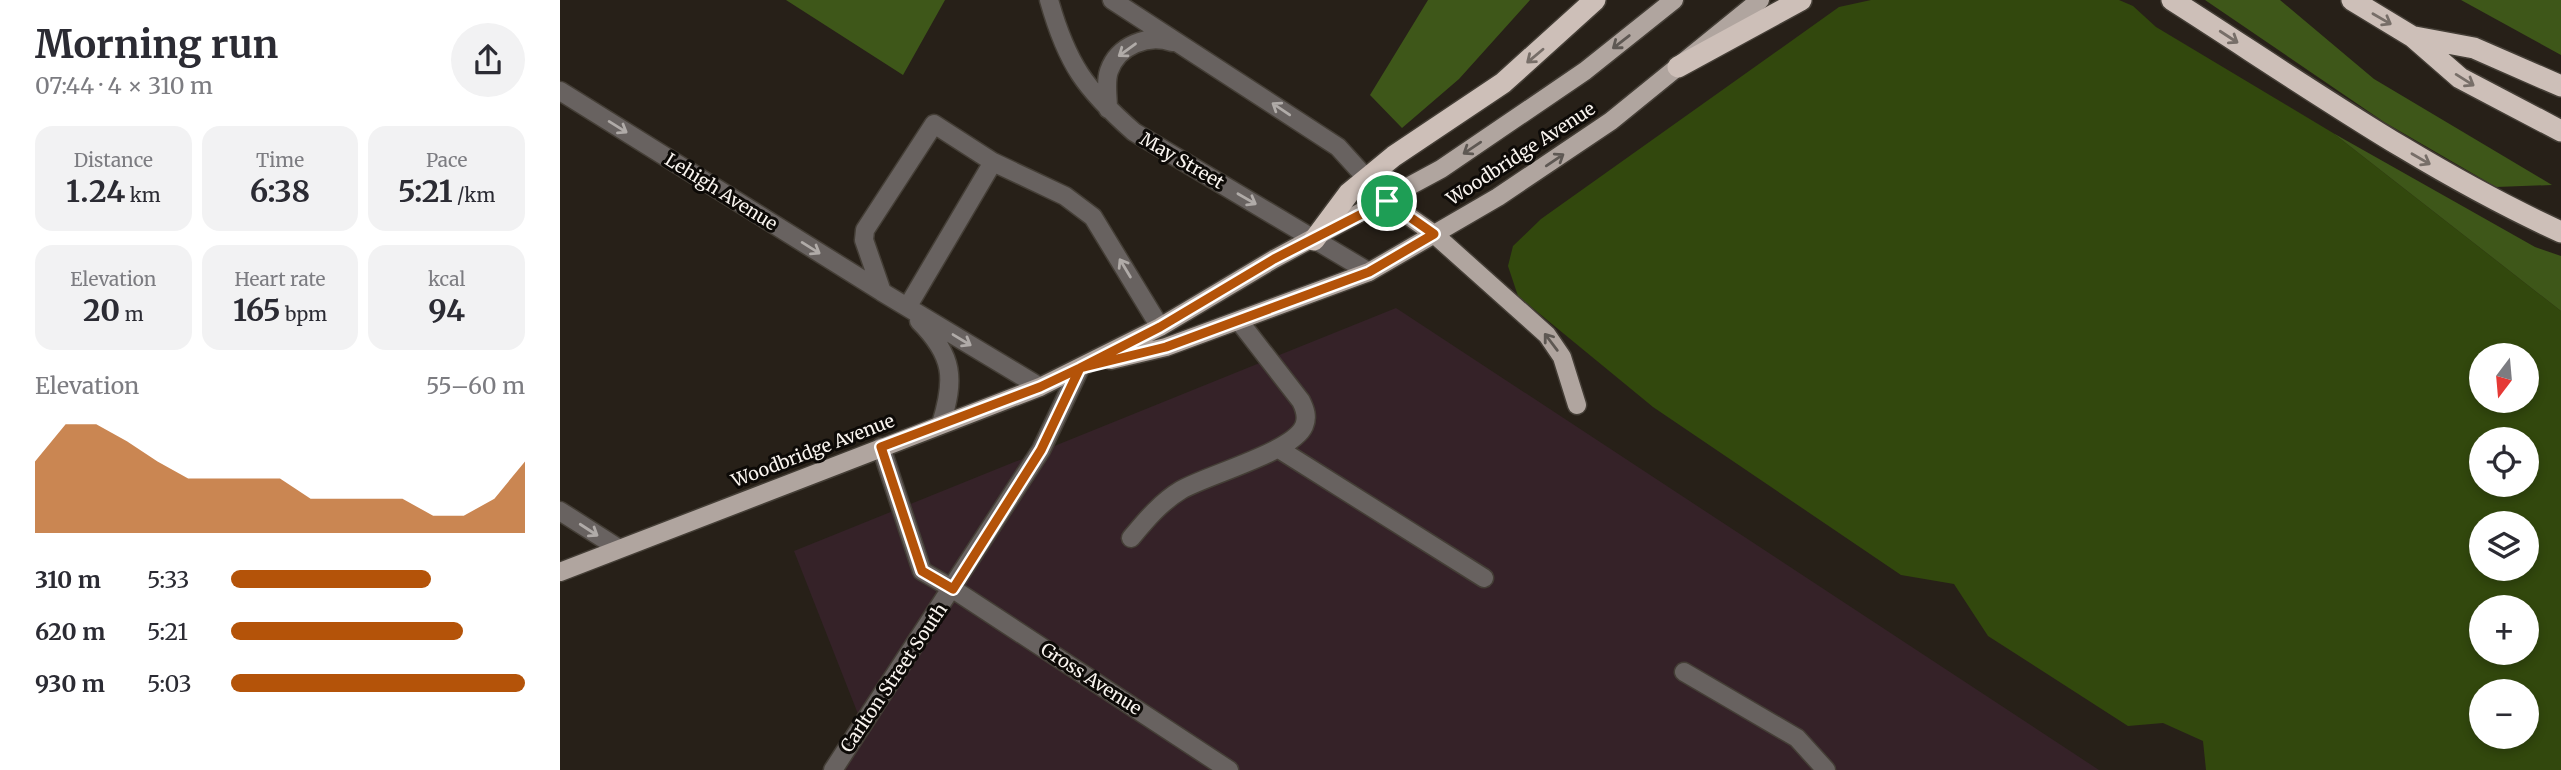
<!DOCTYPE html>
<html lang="en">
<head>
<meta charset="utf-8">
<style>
  :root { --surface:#fff; --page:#f2f2f3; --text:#2b2b33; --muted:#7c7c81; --accent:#b45309 }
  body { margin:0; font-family:Merriweather,serif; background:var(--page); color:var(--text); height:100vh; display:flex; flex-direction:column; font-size:26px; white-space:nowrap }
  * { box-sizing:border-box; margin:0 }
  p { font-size:23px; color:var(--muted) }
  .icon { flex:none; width:38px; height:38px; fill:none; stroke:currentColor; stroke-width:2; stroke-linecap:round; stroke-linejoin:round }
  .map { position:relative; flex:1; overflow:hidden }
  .details { display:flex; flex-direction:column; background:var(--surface); width:560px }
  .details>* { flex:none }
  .needle { width:46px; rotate:196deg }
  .controls { position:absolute; left:1909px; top:343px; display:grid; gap:14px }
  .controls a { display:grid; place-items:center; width:70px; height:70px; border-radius:50%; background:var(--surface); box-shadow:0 4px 10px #0003; font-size:35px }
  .pin { position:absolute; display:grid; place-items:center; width:60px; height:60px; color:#fff; margin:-30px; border:4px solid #fff; border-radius:50%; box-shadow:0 2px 7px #0007 }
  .round { display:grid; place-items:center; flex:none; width:74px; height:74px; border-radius:37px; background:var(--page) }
  .head { display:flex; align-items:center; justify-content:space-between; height:119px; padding:0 35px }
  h1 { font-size:38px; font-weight:700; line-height:52px }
  .stats { display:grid; grid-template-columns:repeat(3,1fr); gap:10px; height:119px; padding:7px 35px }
  .stats div { display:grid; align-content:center; border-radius:18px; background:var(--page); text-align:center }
  .stats b { font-size:30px; font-weight:700 }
  .stats small { font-size:19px; font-weight:400 }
  .stats p { font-size:19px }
  .chart { height:196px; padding:14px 35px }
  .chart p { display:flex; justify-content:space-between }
  .chart svg { width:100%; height:126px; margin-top:7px; fill:var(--accent); opacity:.7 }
  ul { padding:0 35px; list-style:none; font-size:23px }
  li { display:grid; grid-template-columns:112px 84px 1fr; align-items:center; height:52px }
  li i { height:18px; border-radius:9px; background:var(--accent) }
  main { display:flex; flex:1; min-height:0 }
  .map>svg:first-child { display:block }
  .industrial { fill:#352228 }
  .green { fill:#32480d; fill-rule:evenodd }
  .forest { fill:#3e5719 }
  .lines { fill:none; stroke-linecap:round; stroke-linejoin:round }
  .minor-casing { stroke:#443e36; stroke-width:21 }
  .major-casing { stroke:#443e36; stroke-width:21 }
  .highway-casing { stroke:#443e36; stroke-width:24 }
  .minor { stroke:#686260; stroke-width:18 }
  .major { stroke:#b0a59f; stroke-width:18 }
  .highway { stroke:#cdbfb8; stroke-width:21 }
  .oneway { stroke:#776e68 }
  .oneway2 { stroke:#5e5853 }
  .oneway3 { stroke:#b0aba8 }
  .route-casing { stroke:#fff; stroke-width:14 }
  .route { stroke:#b45309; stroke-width:9 }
  .labels { text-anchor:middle; stroke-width:6; stroke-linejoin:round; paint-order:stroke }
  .street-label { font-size:18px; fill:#f9f4ef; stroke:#0d0a07 }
</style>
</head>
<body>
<main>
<section class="details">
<div class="head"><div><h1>Morning run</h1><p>07:44 · 4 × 310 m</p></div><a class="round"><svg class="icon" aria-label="share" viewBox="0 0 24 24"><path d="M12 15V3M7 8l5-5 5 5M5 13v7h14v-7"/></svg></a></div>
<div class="stats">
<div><p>Distance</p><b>1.24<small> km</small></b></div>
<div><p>Time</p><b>6:38</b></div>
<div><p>Pace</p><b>5:21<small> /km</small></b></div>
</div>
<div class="stats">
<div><p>Elevation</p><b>20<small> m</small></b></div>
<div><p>Heart rate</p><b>165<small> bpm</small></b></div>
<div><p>kcal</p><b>94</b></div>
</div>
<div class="chart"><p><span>Elevation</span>55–60 m</p>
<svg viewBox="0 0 160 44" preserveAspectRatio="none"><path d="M0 44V19L10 6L20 6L30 12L40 19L50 25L60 25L70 25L80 25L90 32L100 32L110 32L120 32L130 38L140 38L150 32L160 19V44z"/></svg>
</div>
<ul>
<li><b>310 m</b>5:33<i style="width:68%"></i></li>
<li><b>620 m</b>5:21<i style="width:79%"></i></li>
<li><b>930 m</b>5:03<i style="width:100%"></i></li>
</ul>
</section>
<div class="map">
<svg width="2001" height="770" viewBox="0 0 2001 770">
  <rect width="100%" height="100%" fill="#272018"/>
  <path class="industrial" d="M836,308L1539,770H262L298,714L234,551Z"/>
  <path class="green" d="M1311,0H1559L1573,6L1596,27L1773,133L2001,311V770H1646L1643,741L1603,723L1568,726L1428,636L1394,584L1341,575L1093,407L958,296L948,266L953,246L981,219L1279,7ZM1922,355H1967V401H1922ZM1922,439H1967V485H1922ZM1922,523H1967V569H1922ZM1922,607H1967V653H1922ZM1922,691H1967V737H1922Z"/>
  <path class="forest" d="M226,0H385L343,75Z
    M868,0H970L899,79L842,128L810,95Z
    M1645,0H1720L1814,79L1992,185L1936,187L1824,122Z
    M1901,0H2001V55Z
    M1773,133L1975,247L2001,256V311Z"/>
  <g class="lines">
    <defs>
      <path id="minor" d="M489,0C507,64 525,89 574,132L809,272
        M552,0L778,147L827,201
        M0,91L324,293
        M548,109C548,97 545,82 549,71C558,45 588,34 612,42
        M433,162L505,196L533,217L600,327
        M348,306L433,162L374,124L305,230L304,240L322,292L480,387
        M359,321C394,356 395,379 381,424
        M321,447L362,571L393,589L669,770
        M719,449L924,578
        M0,511L58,548
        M571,538C586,520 601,502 621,490C649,474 733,452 744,426C748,417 745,409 741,401L679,321
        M1124,672L1237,738L1266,770
        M273,770L481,450L520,368"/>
      <path id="major" d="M827,201L874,234L987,335L1002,357L1017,405
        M551,360L606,347L809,272L938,197L1051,121L1200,0
        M0,572L480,387L600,327L714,259L881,169L1025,71L1114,0"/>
      <path id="highway" d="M1612,0C1739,81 1863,169 2001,232
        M1792,0L1853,37L1900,78L2001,131
        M1855,37L1914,48L2001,86
        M1118,67L1241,0
        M754,240L789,193L834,156L943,83L1035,0"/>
    </defs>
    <use href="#minor" class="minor-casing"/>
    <use href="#major" class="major-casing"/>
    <use href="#highway" class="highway-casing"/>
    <use href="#minor" class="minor"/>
    <use href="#major" class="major"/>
    <use href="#highway" class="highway"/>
  </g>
  <defs><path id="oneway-shaft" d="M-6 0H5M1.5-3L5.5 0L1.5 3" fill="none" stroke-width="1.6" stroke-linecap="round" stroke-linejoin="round" transform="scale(1.75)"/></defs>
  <g class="oneway">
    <use href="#oneway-shaft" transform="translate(1822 19) rotate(30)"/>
    <use href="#oneway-shaft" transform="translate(1669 37) rotate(33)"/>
    <use href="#oneway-shaft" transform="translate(975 56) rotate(140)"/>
    <use href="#oneway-shaft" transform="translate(1905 80) rotate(32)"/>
    <use href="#oneway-shaft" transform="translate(1861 159) rotate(30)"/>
  </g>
  <g class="oneway2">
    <use href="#oneway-shaft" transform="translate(1061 42) rotate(142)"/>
    <use href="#oneway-shaft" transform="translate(912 148) rotate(146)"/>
    <use href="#oneway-shaft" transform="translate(995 160) rotate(-34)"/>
    <use href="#oneway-shaft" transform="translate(991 342) rotate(-127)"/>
  </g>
  <g class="oneway3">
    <use href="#oneway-shaft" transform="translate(567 50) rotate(144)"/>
    <use href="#oneway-shaft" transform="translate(721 109) rotate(-146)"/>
    <use href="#oneway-shaft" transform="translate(58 127) rotate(32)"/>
    <use href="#oneway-shaft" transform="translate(687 199) rotate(30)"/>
    <use href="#oneway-shaft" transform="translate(251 248) rotate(32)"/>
    <use href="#oneway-shaft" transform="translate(565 268) rotate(-121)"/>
    <use href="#oneway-shaft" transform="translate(402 340) rotate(31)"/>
    <use href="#oneway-shaft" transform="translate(29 530) rotate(33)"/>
  </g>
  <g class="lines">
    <defs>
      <path id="route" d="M827,201L714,259L600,327L520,368L480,387L321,447L362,571L393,589L481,450L520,368L606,347L809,272L874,234L827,201"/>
    </defs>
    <use href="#route" class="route-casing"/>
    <use href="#route" class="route"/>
  </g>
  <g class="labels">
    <g class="street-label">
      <text transform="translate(961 154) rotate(-33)" y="6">Woodbridge Avenue</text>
      <text transform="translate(622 161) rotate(30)" y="6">May Street</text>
      <text transform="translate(161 192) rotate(32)" y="6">Lehigh Avenue</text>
      <text transform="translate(253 451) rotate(-21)" y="6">Woodbridge Avenue</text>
      <text transform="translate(334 678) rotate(-56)" y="6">Carlton Street South</text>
      <text transform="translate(531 679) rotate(33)" y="6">Gross Avenue</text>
    </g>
  </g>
</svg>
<div class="controls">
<a><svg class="needle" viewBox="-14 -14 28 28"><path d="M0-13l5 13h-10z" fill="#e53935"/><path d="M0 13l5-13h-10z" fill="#7c7c81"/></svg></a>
<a><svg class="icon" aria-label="locate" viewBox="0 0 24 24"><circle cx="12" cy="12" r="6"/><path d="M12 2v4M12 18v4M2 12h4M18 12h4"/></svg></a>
<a><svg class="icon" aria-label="layers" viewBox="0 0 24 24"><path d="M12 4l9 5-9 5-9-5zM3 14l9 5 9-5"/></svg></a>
<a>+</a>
<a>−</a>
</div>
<div class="pin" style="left:827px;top:201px;background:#1e9e55"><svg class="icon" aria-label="arrive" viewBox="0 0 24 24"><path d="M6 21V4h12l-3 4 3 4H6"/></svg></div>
</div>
</main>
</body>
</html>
